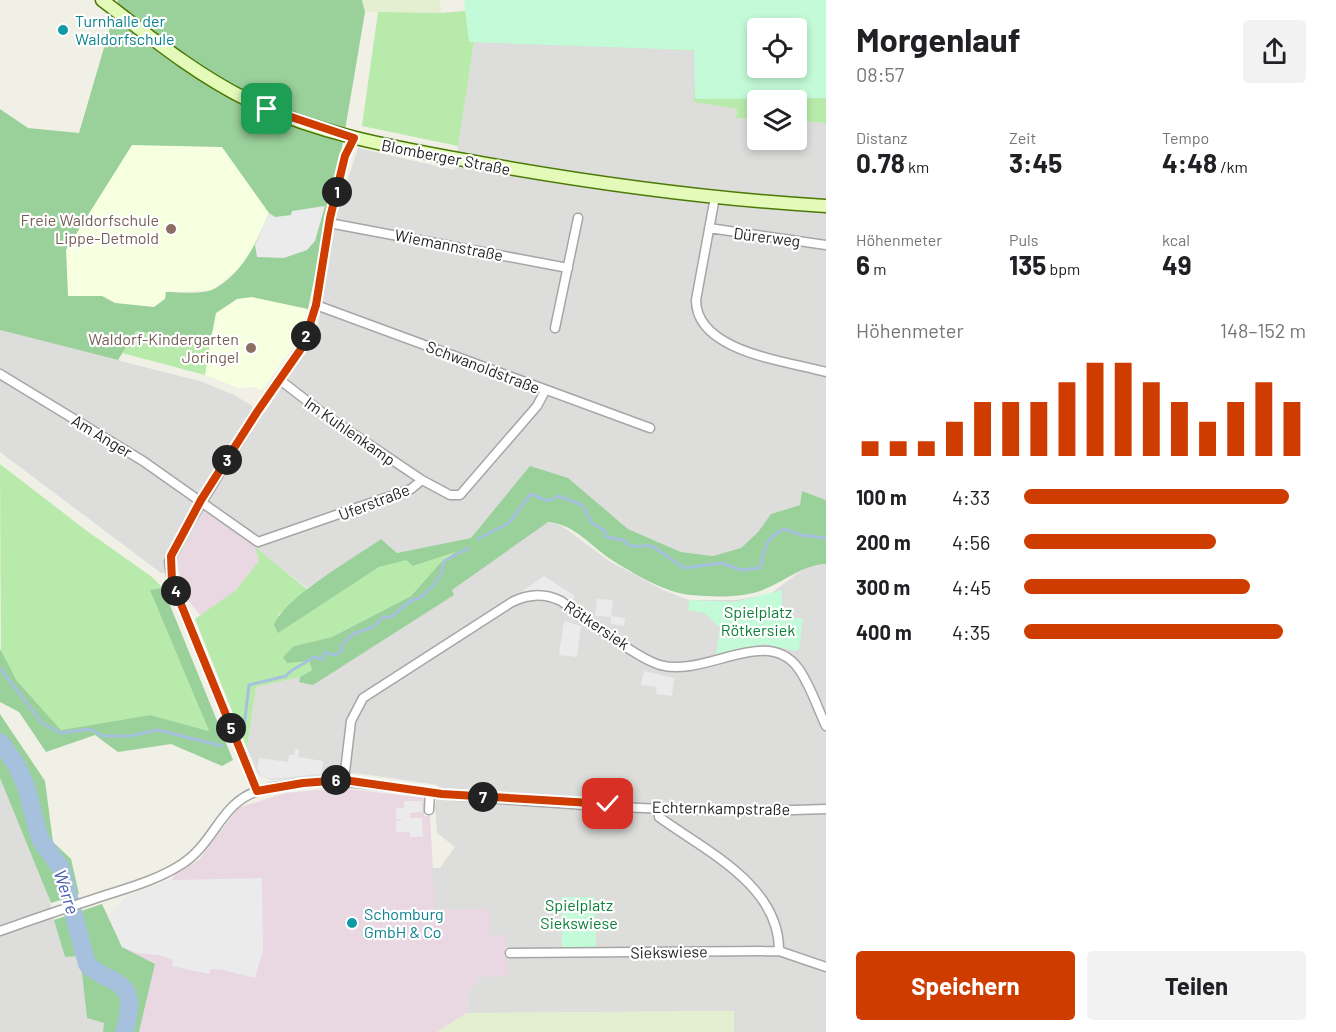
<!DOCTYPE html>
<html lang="de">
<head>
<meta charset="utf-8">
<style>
  :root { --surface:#fff; --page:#f2f2f2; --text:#202124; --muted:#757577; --accent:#cf3c00 }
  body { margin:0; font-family:Barlow,sans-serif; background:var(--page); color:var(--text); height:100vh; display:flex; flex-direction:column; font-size:22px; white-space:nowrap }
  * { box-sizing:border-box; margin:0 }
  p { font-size:20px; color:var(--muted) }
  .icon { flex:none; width:33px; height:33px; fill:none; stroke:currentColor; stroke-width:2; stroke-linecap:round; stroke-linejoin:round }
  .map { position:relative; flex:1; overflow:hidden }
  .panel { display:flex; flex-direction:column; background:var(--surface); width:510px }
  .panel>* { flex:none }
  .fabs { position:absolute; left:747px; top:18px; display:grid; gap:12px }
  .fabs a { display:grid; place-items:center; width:60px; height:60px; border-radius:6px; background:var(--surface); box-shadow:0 3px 9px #0003; font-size:30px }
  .pin { position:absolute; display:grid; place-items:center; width:51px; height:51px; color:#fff; margin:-26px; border-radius:12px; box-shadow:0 3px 9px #0006 }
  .km { position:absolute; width:30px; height:30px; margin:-15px; border-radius:50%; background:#222; color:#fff; font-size:16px; line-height:30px; text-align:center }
  .round { display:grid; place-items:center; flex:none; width:63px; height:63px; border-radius:6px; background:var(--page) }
  .head { display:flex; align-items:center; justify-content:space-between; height:102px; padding:0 30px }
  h1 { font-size:33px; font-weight:700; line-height:45px }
  .metrics { display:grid; grid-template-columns:repeat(3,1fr); gap:9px; height:102px; padding:6px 30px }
  .metrics div { display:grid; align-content:center }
  .metrics b { font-size:26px; font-weight:700 }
  .metrics small { font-size:16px; font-weight:400 }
  .metrics p { font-size:16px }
  .chart { height:168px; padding:12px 30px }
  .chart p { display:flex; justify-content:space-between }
  .chart svg { width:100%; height:108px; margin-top:6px; stroke:var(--accent); stroke-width:6 }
  .primary-button { display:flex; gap:12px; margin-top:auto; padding:12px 30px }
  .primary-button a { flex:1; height:69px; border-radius:6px; background:var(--accent); color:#fff; font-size:24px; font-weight:700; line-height:69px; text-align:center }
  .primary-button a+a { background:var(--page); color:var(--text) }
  ul { padding:0 30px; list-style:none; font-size:20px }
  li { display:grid; grid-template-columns:96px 72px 1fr; align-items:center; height:45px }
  li i { height:15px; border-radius:8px; background:var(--accent) }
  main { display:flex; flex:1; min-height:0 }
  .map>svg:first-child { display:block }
  .residential { fill:#dddddc }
  .industrial { fill:#e9d7e1 }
  .education { fill:#f6ffe0 }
  .farmland { fill:#e4efd1 }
  .grass { fill:#b8eaab; fill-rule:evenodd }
  .forest { fill:#9ad09a; fill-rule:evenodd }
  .park { fill:#c3fad7; fill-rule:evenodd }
  .parking { fill:#ebebeb }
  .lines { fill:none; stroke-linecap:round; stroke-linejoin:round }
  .stream { stroke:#a6c1de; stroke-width:3 }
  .river { stroke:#a6c1de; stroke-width:18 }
  .street-casing { stroke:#a6a6a6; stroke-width:11 }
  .secondary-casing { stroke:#4a7904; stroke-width:15 }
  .street { stroke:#fff; stroke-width:8 }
  .secondary { stroke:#e4fab9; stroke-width:12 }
  .route-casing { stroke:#fff; stroke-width:12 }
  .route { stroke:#cf3c00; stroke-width:8 }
  .culture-dot { fill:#0f9aa8; stroke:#fff; stroke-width:2 }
  .education-dot { fill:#8d6e63; stroke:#fff; stroke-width:2 }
  .labels { text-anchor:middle; stroke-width:4.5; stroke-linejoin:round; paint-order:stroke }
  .culture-label { font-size:16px; fill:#0d838f; stroke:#fff; text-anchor:start }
  .street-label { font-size:16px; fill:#1f1f1f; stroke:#fff }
  .education-label { font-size:16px; fill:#785e54; stroke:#fff; text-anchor:end }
  .park-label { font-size:16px; fill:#0b8037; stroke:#fff }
  .water-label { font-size:18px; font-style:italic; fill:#4a60b0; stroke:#fff }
</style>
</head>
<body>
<main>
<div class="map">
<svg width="826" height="1032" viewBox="0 0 826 1032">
  <rect width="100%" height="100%" fill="#f0f0e6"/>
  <path class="residential" d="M475,36L696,51L737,109L736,118L757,119L758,140H796L797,121L826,123V500L802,491L800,505L771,514L758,532L741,548L713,556L681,552L628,529L618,520L531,466L471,538L397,553L381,539L307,588L206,510L177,562L178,574L161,573L0,452V330L203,382L234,395L264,413L317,333L334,222L358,148L454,170Z
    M547,522L562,526L609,561L663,590L689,600H736L770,594L809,565L826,564V1032H734V1011L467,1013L468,990L478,982V977L507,935L490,936L489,909L435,910L431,868H440L455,847L437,833L435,806L438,785L355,773L271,780L258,774L247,748L256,687L300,677L299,682L454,595L451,590Z
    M0,778L47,892L65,957L80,956L87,1018L104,1023L103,1032H0Z"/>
  <path class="industrial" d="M206,510L255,547L259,561L235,591L201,616L184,595L177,561Z
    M340,788L426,798L424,816H430L435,910L490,909V935H507L508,976L478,977V982L468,990L467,1013L437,1032H139L155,964L122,947L109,915L128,896L172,880L175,874L199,860L238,808L285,793Z"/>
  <path class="education" d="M132,145L222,147L269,213L255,245L242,266L212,290L166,292L165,299L154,307L115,303L102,296H68L66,250Z
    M252,297L308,309L298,341L262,390L254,387L238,388L205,375L216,313L237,299Z"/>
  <path class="farmland" d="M362,0H440L441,13L365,12Z
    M734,1011V1032H437L467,1013Z"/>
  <path class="grass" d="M826,0V123L797,121L796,100H758L757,119L736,118L737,109L694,102L696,51L475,36L458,146L362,126L378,12L441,13L578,1ZM758,28H796V68H758Z
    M136,331L210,343L205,375L122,353Z
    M0,464L87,531L152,577L163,588L151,591L209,731L150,715L61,730L17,681L1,653Z
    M255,547L308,590L278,615V632L379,567L406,559L414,566L457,550L441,562L411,596L332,637L294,646L309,661L312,670L300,677L256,687L247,748L195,619L235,591L259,561Z"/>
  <path class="forest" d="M118,0H362L365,12L343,142L308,309L252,297L237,299L216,313L210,343L136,331L118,360L0,330V109L28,128L79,133ZM132,145L222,147L269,213C257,242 243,273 214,289C202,295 179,292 166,292L165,299L154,307L115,303L102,296H68L66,250Z
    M530,466L568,478L628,529L681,552L713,556L741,548L758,532L771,514L800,505L802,491L826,500V564C801,565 783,583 760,591C740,598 712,597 691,595C666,593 634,574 612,560C589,545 576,525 548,522L452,590L454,595L313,685L299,682L300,677L312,670L309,661L287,663L283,657L294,646L332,637L411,596L441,562L455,552L413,566L406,560L379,567L278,633L274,625C285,597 354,558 381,539L397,553L471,538Z
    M163,588L233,760L222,766L171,744L118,752L95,735L46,752L19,712L0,702V649L17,681L61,730L150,715L209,731L150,590Z
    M0,714L45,781L53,842L71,859L79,894L51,903L0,778Z
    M102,904L122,947L155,964L139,1032H103L104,1023L87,1018L80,956L65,957L54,920Z"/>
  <path class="park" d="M464,0H826V98L695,99L694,50L469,42ZM758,28H796V68H758Z
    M782,590V618H803L799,649L796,651L764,644L716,655L720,628L704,613L688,610L689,600L735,602Z
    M561,897H595L596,948H562Z"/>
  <path class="parking" d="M325,206L315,241L307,250L284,258L257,257L255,245L269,213L275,217L291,215L292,211Z
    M544,576L575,596L571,603L546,591L521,592Z
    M597,599L613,600L611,616L625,618L624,626L611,624V617L595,616Z
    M564,621L581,626L577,657L559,655Z
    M644,671L674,678L672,696L656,694L657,687L641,685Z
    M295,749H299L298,757L323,761L321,774L271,779L261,775L257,768L259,758L288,762L289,755H294Z
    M404,801H422V812L410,813V818H422L423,837H410V832H396V821L404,820L396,819V808H404Z
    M262,878L263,951L255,978L223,970L211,969L209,974L172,966L173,960L159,955L137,953L122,947L109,915L128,896L172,880Z"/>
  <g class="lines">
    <path class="stream" d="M478,539L509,523L531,494L548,501L559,496L582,505L592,523L605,531L606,537L623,540L630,546H652L684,568L722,563L741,570L760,568C764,550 765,537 784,529L801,535L826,538
      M0,668L42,723L61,733L90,729L103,736H130L158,730L222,746
      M244,727L249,685L286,676C291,668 305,665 313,657L323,659L325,652C332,656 337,656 342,650L341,646L353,634L373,627L383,617H391L410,601L420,598L433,586L441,574L444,561L469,548"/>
    <path class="river" d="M0,742L16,764L26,786L40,839L61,868L87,964C104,982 132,978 129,1009C128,1017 127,1025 124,1032"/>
    <defs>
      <path id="street" d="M715,197L696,300C696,352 787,361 826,372
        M329,223L568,268
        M709,228L826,245
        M316,305L650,428
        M555,328L578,218
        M0,374L143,461L258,542L411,489L422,480L450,495H460L537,406L545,391
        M280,380L324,414L422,480
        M344,780L351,721L363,698L512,602C528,594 545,593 561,601C584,617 636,658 660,665C705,678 766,625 798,668C810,684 817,707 826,726
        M257,791L172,582L169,562L185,530L257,412L303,346L316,305L330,218L345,156L354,138
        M658,807L659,817C704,850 780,885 779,951
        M429,810L430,792
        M0,931C31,920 63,909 94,899C124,889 156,881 182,864C214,844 221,802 258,791C330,770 393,790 464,796C584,806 706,814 826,809
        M510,953L779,951L826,967"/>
      <path id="secondary" d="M102,0C149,36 195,74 248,100C319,135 398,148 475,162C591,183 708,199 826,206"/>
    </defs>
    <use href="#street" class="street-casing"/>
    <use href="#secondary" class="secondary-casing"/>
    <use href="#street" class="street"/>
    <use href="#secondary" class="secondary"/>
  </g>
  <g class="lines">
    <defs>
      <path id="route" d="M267,109L354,138L345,156L330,218L316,305L303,346L257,412L201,500L171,556L172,582L257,791L303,783L344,780L442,794L608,804"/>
    </defs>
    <use href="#route" class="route-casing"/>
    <use href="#route" class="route"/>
  </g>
  <g class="culture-dot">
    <circle cx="63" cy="30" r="6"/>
    <circle cx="352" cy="923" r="6"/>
  </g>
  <g class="education-dot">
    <circle cx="171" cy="229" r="6"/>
    <circle cx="251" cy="348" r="6"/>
  </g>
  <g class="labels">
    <g class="culture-label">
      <text x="75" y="27">Turnhalle der<tspan x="75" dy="18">Waldorfschule</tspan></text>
      <text x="364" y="920">Schomburg<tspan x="364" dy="18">GmbH &amp; Co</tspan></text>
    </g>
    <g class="street-label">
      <text transform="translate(446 157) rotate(11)" y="6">Blomberger Straße</text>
      <text transform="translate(767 237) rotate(7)" y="6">Dürerweg</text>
      <text transform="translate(449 245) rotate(11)" y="6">Wiemannstraße</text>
      <text transform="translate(483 367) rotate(21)" y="6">Schwanoldstraße</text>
      <text transform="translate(350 431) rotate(35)" y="6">Im Kuhlenkamp</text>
      <text transform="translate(102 436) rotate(31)" y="6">Am Anger</text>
      <text transform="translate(374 502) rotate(-21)" y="6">Uferstraße</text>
      <text transform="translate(597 625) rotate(34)" y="6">Rötkersiek</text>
      <text transform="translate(721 808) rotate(1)" y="6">Echternkampstraße</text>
      <text transform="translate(669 952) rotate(-1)" y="6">Siekswiese</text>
    </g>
    <g class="education-label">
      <text x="159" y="226">Freie Waldorfschule<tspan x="159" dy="18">Lippe-Detmold</tspan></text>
      <text x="239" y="345">Waldorf-Kindergarten<tspan x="239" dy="18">Joringel</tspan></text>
    </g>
    <g class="park-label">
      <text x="758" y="618">Spielplatz<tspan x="758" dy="18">Rötkersiek</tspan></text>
      <text x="579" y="911">Spielplatz<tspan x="579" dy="18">Siekswiese</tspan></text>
    </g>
    <g class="water-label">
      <text transform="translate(66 892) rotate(72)" y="6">Werre</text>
    </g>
  </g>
</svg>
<div class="fabs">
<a><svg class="icon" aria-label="locate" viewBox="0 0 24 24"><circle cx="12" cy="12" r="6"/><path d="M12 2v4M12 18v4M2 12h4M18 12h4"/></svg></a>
<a><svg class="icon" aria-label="layers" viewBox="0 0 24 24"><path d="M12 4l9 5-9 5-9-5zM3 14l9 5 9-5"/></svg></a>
</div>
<div class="pin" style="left:267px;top:109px;background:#1e9e55"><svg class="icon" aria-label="arrive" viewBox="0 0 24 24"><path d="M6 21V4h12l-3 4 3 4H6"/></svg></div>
<div class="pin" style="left:608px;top:804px;background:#d93025"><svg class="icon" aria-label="check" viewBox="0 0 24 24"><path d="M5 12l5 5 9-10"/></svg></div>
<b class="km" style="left:337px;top:192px">1</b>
<b class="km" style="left:306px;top:336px">2</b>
<b class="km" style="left:227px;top:460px">3</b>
<b class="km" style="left:176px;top:591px">4</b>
<b class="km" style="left:231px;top:728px">5</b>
<b class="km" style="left:336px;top:780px">6</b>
<b class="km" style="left:483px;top:797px">7</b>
</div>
<section class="panel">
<div class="head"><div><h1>Morgenlauf</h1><p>08:57</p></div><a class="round"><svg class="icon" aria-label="share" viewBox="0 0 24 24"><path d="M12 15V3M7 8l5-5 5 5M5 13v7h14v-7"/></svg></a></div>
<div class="metrics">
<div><p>Distanz</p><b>0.78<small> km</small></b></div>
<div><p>Zeit</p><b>3:45</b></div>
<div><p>Tempo</p><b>4:48<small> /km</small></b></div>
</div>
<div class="metrics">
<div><p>Höhenmeter</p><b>6<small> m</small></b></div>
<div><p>Puls</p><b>135<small> bpm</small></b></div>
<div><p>kcal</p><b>49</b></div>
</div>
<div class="chart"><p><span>Höhenmeter</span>148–152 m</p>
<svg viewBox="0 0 160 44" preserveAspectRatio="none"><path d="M5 44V38M15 44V38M25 44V38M35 44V30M45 44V22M55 44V22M65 44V22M75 44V14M85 44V6M95 44V6M105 44V14M115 44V22M125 44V30M135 44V22M145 44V14M155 44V22"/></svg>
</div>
<ul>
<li><b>100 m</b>4:33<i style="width:94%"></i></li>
<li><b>200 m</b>4:56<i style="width:68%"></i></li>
<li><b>300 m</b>4:45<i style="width:80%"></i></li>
<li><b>400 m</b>4:35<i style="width:92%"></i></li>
</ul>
<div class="primary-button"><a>Speichern</a><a>Teilen</a></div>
</section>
</main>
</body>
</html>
